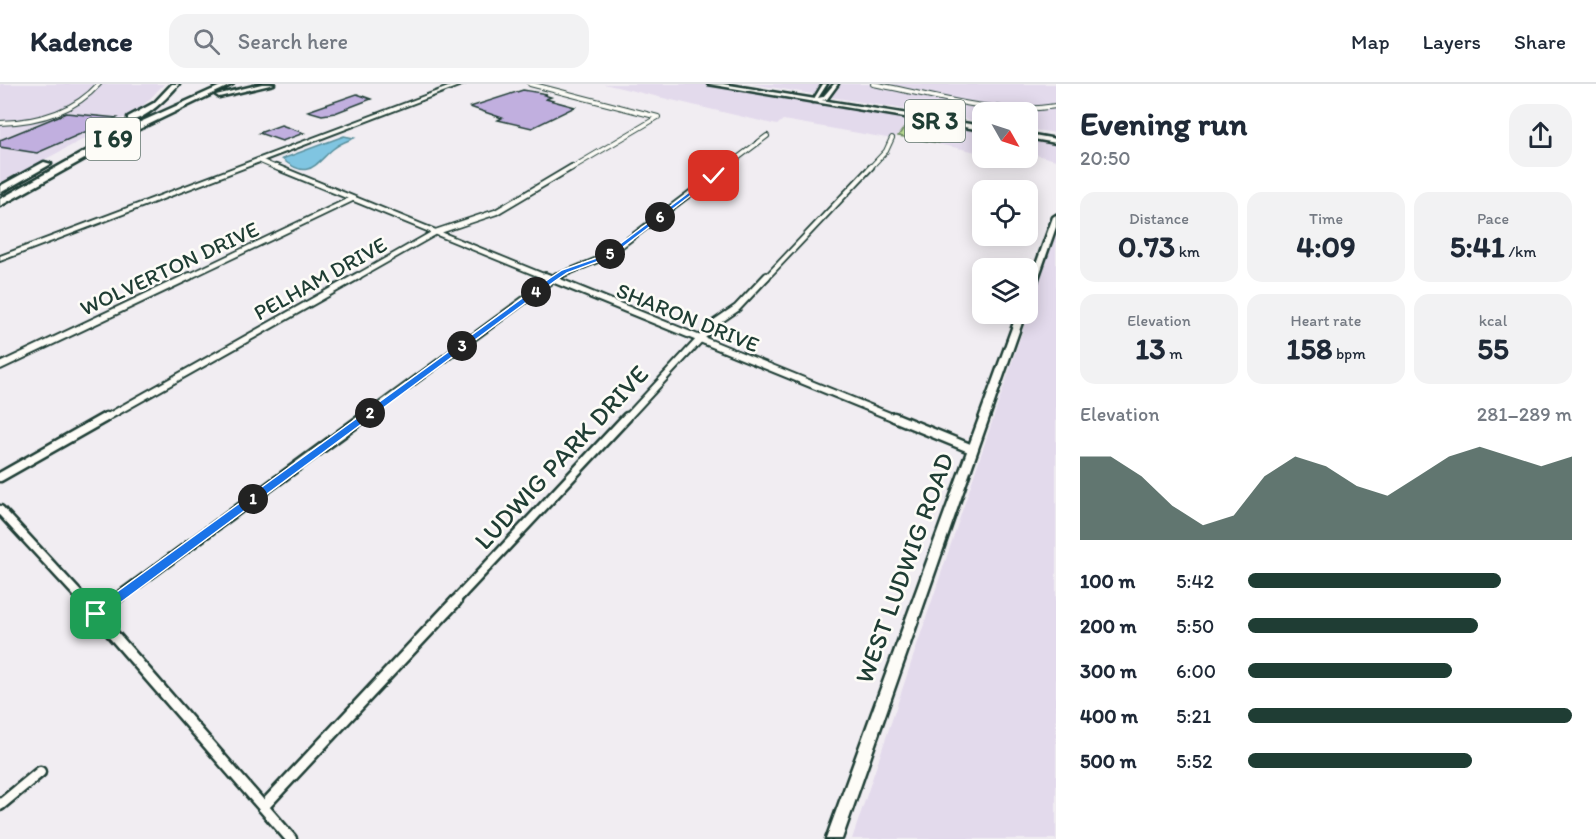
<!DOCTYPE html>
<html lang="en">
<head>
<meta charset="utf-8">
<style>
  :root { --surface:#fff; --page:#f2f2f3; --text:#1f2937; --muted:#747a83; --line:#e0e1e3; --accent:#1f3d34 }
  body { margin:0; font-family:Itim,sans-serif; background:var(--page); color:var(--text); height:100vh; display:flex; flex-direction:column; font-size:22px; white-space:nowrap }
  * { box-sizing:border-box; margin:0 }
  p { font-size:20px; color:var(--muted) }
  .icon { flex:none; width:33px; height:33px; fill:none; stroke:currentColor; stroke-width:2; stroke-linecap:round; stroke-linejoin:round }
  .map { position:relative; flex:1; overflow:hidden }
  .drawer { display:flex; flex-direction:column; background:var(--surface); width:540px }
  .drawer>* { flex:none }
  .needle { width:39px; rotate:129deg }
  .buttons { position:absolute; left:972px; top:18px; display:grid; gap:12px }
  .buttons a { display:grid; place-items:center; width:66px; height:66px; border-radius:12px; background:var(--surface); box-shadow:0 3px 15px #0003; font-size:30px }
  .pin { position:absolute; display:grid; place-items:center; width:51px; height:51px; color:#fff; margin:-26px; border-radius:12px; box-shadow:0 3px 9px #0006 }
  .km { position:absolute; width:30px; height:30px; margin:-15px; border-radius:50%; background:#222; color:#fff; font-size:16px; line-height:30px; text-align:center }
  .round { display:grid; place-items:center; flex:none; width:63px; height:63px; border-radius:18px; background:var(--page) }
  .overview { display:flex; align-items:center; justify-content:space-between; height:102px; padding:0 24px }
  h1 { font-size:33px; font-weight:700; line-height:45px }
  .metrics { display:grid; grid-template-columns:repeat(3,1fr); gap:9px; height:102px; padding:6px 24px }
  .metrics div { display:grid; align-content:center; border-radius:15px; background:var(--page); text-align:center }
  .metrics b { font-size:30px; font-weight:700 }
  .metrics small { font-size:16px; font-weight:400 }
  .metrics p { font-size:16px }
  .chart { height:168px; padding:12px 24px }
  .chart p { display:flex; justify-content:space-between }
  .chart svg { width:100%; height:108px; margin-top:6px; fill:var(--accent); opacity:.7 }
  ul { padding:0 24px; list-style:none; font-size:20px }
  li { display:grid; grid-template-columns:96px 72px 1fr; align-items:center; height:45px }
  li i { height:15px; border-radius:8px; background:var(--accent) }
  header { display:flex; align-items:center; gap:36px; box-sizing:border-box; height:84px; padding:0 30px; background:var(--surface); border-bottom:2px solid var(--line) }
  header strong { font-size:28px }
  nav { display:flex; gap:33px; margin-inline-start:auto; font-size:21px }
  .search { width:420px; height:54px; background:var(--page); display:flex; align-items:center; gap:15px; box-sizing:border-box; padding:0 21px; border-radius:18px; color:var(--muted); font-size:22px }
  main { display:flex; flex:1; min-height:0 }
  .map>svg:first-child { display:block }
  .built { fill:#e3daec }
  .green { fill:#b7d790; stroke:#6b8a62; stroke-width:1.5 }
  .water { fill:#80c5e1; stroke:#598f9c; stroke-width:1.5 }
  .building { fill:#c1afdf; stroke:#1f3d34; stroke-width:1.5 }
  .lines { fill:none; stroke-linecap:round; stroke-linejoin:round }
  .street-far4-casing { stroke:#1f3d34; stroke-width:6 }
  .street-far3-casing { stroke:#1f3d34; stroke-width:8 }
  .street-far2-casing { stroke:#1f3d34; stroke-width:10 }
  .street-far1-casing { stroke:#1f3d34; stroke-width:13 }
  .street-casing { stroke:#1f3d34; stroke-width:15 }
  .secondary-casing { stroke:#1f3d34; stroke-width:5 }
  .primary-casing { stroke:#1f3d34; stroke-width:4 }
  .highway-casing { stroke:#1f3d34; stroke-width:5 }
  .street-far4 { stroke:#fdfcf7; stroke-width:4 }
  .street-far3 { stroke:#fdfcf7; stroke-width:4.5 }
  .street-far2 { stroke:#fdfcf7; stroke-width:6 }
  .street-far1 { stroke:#fdfcf7; stroke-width:8 }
  .street { stroke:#fdfcf7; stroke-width:10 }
  .secondary { fill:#fdfcf7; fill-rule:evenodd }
  .primary { fill:#fdfcf7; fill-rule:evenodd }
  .highway { fill:#fdfcf7; fill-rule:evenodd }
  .route { fill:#1a73e8; stroke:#fff; stroke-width:1.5 }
  .labels { text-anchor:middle; stroke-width:5; stroke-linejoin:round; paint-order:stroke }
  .far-street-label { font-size:22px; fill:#1f3d34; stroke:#fdfcf7 }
  .shield { fill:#fdfcf7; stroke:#62766e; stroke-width:1.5 }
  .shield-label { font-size:24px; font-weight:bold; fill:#1f3d34 }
  .street-label { font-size:26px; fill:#1f3d34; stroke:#fdfcf7 }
</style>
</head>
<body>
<header>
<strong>Kadence</strong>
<div class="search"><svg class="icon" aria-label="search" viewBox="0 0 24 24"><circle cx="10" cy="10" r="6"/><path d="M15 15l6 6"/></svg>Search here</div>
<nav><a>Map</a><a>Layers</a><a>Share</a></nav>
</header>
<main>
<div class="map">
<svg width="1056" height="755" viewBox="0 0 1056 755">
  <rect width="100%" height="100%" fill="#f1edf2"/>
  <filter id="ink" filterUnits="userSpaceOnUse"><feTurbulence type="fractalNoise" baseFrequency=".0167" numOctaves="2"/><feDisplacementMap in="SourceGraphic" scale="12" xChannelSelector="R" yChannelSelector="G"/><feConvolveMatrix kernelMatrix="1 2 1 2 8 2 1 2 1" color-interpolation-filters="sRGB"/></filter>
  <g filter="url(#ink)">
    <path class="built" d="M0,0H164L139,26L0,99Z
      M604,0H704L982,46V69L898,52L887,54L783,36L777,41Z
      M752,0H1056V49L1028,45V28H982V38Z
      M1028,53L1056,58V76L1028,69Z
      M1056,147V755H852Z"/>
    <path class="green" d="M909,37L918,39L942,55L939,59L898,52Z"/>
    <path class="water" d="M344,52L354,54C347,57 340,59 333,65C315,80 309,97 282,75Z"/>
    <path class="building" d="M523,6L547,10L544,11L551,13L546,15L575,23L532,44L498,36L502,34L470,23Z
      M357,10L371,15L335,29L322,31L308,27Z
      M66,29L117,34L37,69L0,63V56Z
      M281,41L304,49L282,57L259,49Z"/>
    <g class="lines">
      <defs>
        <path id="street-far4" d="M530,0L658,33L570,85
          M873,0C935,11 993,32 1056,22
          M0,39C37,38 74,28 99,0
          M258,76L279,85
          M723,85L767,52
          M869,85L886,67L892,54"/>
        <path id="street-far3" d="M276,83L548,194
          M186,194L352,115
          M355,194L436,148L496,128L572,83
          M554,194L607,172L725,83
          M766,194L871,83"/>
        <path id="street-far2" d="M545,192L897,335
          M0,282L190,192
          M104,335L358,192
          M362,335L557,192
          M626,335L715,239L737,224L767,192"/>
        <path id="street-far1" d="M894,333L972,365
          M0,393L106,333
          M0,426L85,518
          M112,518L364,333
          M454,518L627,333"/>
        <path id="street" d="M84,517L291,755
          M96,530L114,517
          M0,721L40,688
          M263,723L456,517"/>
        <path id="secondary" d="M823,0H827L818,14L823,13L834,0H838L827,15L812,18Z
          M1056,131V143L1032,212L1028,214V203L1053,133Z
          M1017,230H1025L842,755H826Z"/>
        <path id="primary" d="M456,0H464L0,177V172Z"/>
        <path id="highway" d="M172,0H179C169,12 145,37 128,37V33L154,19Z
          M225,0H233L133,48L0,122V115L127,44Z
          M262,0H274L219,13L216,11Z
          M708,0H723L982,42V46Z
          M1028,50L1056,55V59L1028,54Z
          M44,78L51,80L0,109V102Z"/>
      </defs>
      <use href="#street-far4" class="street-far4-casing"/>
      <use href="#street-far3" class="street-far3-casing"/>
      <use href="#street-far2" class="street-far2-casing"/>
      <use href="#street-far1" class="street-far1-casing"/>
      <use href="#street" class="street-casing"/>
      <use href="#secondary" class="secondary-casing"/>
      <use href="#primary" class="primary-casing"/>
      <use href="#highway" class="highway-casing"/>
      <use href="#street-far4" class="street-far4"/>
      <use href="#street-far3" class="street-far3"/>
      <use href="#street-far2" class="street-far2"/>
      <use href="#street-far1" class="street-far1"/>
      <use href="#street" class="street"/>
      <use href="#secondary" class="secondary"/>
      <use href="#primary" class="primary"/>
      <use href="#highway" class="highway"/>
    </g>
  </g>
  <path class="route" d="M712,91L716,92L610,173L567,189L555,197L101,533H92V526L550,194L562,186L605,171Z"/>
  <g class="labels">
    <g class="far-street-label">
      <text transform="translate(169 184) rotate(-25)" y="8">WOLVERTON DRIVE</text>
      <text transform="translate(320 194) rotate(-29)" y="8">PELHAM DRIVE</text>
      <text transform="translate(688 233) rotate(22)" y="8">SHARON DRIVE</text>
    </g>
    <g class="shield">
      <rect x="905" y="16" width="60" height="42" rx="4.5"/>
      <rect x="86" y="34" width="54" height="42" rx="4.5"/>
    </g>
    <g class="shield-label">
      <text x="935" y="45">SR 3</text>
      <text x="113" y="63">I 69</text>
    </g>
    <g class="street-label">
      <text transform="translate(561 373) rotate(-47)" y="9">LUDWIG PARK DRIVE</text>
      <text transform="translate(904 484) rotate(-70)" y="9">WEST LUDWIG ROAD</text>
    </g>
  </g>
</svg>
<div class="buttons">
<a><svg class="needle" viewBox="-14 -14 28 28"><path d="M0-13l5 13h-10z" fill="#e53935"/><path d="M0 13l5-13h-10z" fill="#747a83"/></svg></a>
<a><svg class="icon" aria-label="locate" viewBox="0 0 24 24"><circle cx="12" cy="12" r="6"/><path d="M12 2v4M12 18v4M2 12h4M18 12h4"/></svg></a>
<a><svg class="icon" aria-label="layers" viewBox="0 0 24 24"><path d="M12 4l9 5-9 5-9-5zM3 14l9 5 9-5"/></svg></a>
</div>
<div class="pin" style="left:96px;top:530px;background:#1e9e55"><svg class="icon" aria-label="arrive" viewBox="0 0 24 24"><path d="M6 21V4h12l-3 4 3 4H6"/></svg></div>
<div class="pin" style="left:714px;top:92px;background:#d93025"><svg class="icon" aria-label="check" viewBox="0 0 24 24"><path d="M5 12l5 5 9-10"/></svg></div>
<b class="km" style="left:253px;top:415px">1</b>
<b class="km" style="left:370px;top:329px">2</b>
<b class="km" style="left:462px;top:262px">3</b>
<b class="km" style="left:536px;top:208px">4</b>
<b class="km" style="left:610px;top:170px">5</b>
<b class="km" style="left:660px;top:133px">6</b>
</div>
<section class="drawer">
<div class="overview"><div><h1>Evening run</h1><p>20:50</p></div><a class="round"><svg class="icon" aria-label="share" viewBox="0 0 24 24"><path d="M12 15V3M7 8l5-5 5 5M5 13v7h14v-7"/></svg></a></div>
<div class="metrics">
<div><p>Distance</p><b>0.73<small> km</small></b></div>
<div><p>Time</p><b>4:09</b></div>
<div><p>Pace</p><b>5:41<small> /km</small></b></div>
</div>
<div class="metrics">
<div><p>Elevation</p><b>13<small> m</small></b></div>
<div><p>Heart rate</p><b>158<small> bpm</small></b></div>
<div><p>kcal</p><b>55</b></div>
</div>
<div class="chart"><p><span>Elevation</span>281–289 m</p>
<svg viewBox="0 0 160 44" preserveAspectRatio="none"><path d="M0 44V10L10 10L20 18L30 30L40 38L50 34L60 18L70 10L80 14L90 22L100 26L110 18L120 10L130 6L140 10L150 14L160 10V44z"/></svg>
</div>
<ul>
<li><b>100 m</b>5:42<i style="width:78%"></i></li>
<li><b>200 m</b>5:50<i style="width:71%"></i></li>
<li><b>300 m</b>6:00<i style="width:63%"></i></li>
<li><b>400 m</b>5:21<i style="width:100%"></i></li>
<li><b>500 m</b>5:52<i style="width:69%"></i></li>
</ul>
</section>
</main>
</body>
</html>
